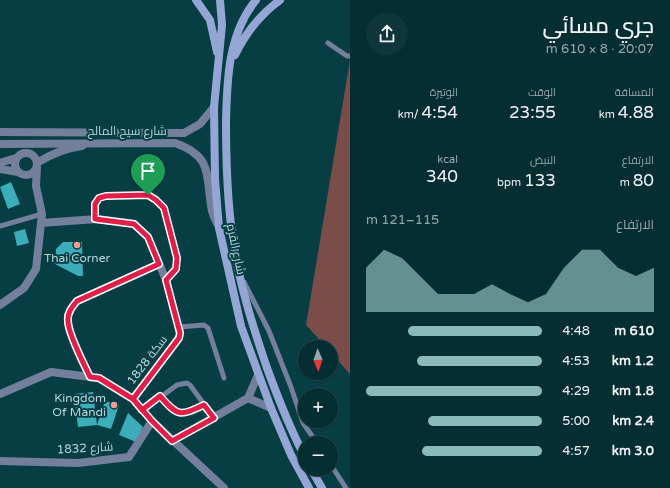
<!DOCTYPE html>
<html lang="ar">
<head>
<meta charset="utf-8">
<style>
  :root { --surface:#052e33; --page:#0e363b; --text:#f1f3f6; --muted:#97a8ac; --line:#264a4e; --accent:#8bbbb9 }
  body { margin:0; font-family:"Varela Round",Cairo,sans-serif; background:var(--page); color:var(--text); direction:rtl; height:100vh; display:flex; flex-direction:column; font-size:15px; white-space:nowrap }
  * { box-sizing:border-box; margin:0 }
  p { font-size:13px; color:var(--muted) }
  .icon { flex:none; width:22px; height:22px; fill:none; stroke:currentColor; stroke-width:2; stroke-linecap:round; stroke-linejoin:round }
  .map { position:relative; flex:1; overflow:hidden; direction:ltr }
  .panel { display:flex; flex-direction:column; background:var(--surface); width:320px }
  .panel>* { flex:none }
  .needle { width:26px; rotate:178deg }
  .fabs { position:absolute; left:298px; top:340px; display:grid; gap:8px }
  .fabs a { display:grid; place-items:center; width:40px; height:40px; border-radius:50%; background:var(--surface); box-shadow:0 1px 3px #0004,0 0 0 1px var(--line); font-size:20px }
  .pin { position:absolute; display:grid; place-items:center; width:34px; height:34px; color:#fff; margin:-41px -17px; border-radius:50% 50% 50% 0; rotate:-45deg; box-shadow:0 0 4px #0007 }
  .pin .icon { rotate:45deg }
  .round { display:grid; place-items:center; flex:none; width:42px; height:42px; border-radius:21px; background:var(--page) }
  .summary { display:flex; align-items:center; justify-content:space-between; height:68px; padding:0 16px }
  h1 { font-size:22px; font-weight:600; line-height:30px }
  .metrics { display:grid; grid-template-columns:repeat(3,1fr); gap:6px; height:68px; padding:4px 16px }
  .metrics div { display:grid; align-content:center }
  .metrics b { font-size:17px; font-weight:600 }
  .metrics small { font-size:11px; font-weight:400 }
  .metrics p { font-size:11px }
  .chart { height:112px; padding:8px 16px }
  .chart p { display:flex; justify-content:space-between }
  .chart svg { width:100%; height:72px; margin-top:4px; fill:var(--accent); opacity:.7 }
  ul { padding:0 16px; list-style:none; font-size:13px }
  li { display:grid; grid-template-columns:64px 48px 1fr; align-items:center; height:30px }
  li i { height:10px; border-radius:5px; background:var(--accent) }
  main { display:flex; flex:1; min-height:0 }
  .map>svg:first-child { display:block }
  .green { fill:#7b4d48 }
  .building { fill:#3cadbb }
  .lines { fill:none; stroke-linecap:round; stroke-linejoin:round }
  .service { stroke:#737f9b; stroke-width:5 }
  .minor { stroke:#737f9b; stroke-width:8 }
  .tertiary { stroke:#737f9b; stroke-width:8 }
  .secondary { stroke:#94a7d4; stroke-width:8 }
  .route-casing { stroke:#fff; stroke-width:8 }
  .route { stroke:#e11d48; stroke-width:5 }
  .poi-dot { fill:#f59c92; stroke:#073e44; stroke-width:1.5 }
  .labels { text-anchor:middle; stroke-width:4; stroke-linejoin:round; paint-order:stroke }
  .street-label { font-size:12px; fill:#b9d8dc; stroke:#073e44 }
  .poi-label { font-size:12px; fill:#b9d8dc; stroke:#073e44 }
</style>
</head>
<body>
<main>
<section class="panel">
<div class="summary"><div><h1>جري مسائي</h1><p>20:07 · 8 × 610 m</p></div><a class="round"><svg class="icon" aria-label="share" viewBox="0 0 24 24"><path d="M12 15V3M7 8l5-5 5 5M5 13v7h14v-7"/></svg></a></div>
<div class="metrics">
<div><p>المسافة</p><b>4.88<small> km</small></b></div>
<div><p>الوقت</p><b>23:55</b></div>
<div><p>الوتيرة</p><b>4:54<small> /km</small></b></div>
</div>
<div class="metrics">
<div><p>الارتفاع</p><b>80<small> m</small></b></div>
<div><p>النبض</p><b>133<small> bpm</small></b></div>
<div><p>kcal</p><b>340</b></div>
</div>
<div class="chart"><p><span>الارتفاع</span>115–121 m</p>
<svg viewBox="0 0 160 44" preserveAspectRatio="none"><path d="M0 44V17L10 6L20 11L30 22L40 33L50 33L60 33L70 27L80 33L90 38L100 33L110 17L120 6L130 6L140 17L150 22L160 17V44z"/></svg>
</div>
<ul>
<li><b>610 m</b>4:48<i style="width:76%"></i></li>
<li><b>1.2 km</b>4:53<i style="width:71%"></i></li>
<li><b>1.8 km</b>4:29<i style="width:100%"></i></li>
<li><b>2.4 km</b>5:00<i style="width:65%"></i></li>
<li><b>3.0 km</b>4:57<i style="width:68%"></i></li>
</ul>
</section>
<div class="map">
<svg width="350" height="488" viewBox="0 0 350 488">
  <rect width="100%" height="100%" fill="#073e44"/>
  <path class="green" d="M350,60V374L331,353V347H326L306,325Z"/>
  <path class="building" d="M11,182L20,204L8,209L0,187Z
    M25,229L29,243L17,246L14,232Z
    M63,242H82L83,276H78L55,264L56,249Z
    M93,392L97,425L78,427L74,394Z
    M105,401L119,405L111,429L97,425Z
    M128,413L143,427L136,442L119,435Z"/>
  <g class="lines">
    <path class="service" d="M328,43L347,56H350
      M95,219V204L99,198L106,195H148L156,200L164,208L177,258L176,269L166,280
      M0,226L42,214
      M244,282L269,331L291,387L303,423L317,443
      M179,327L204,325L208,328L224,378
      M160,396C178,417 180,416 204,405
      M143,410L177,385L187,383L190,385L214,418
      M331,465L346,488"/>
    <path class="minor" d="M15 164a11 11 0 1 1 22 0a11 11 0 1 1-22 0Z
      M0,163L16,158
      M37,163C51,154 66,148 82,146
      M0,169L18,172
      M41,223L97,219L134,224L148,237L166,280L180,333L179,338L133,399
      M0,305L24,288L36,269L42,214L36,186L37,167
      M90,377C84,364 68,334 68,321C67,313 72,307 77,301L159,264
      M0,394L51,372L99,378L133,399L152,421L224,488
      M248,398L271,408
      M172,441L248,398L258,375
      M0,461L78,463L129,457L152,421"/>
    <path class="tertiary" d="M0,132L184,133L200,124L214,107
      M0,144L175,143C215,157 205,177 212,211C213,216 216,221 218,225"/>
    <path class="secondary" d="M196,0L210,20L217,52
      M220,0L222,25L214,107L215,179L219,228L241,326L271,408L291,455L309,488
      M256,0C228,34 227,80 226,121C226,159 227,196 232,233C238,280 252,324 267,368C278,398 290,429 305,457
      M235,55C245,34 261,14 280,0
      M311,469L322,488"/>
  </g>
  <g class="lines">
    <defs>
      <path id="route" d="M148,195L156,200L164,208L177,258L176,269L166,280L180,333L179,338L133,399L142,410L160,396C178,417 180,416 204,405L214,418L172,441L152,421L133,399L99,378L90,377C84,364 68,334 68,321C67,313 72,307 77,301L159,264L148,237L134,224L95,219V204L99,198L106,196L148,195"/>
    </defs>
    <use href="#route" class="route-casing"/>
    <use href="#route" class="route"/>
  </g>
  <g class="poi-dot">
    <circle cx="77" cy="245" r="4"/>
    <circle cx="114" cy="405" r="4"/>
  </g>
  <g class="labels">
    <g class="street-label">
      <text x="127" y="135">شارع سيح المالح</text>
      <text transform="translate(236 249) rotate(78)" y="4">شارع القرم</text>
      <text transform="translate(147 360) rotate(-53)" y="4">سكة 1828</text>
      <text transform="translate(85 448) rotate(-3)" y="4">1832 شارع</text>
    </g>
    <g class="poi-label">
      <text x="77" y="262">Thai Corner</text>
      <text x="106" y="402" text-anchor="end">Kingdom<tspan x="106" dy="14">Of Mandi</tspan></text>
    </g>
  </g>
</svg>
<div class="fabs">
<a><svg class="needle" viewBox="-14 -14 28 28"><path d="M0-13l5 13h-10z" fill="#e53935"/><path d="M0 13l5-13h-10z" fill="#97a8ac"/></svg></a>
<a>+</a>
<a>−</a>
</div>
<div class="pin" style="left:148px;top:195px;background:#1e9e55"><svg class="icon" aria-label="arrive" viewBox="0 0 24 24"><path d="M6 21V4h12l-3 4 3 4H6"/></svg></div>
</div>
</main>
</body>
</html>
